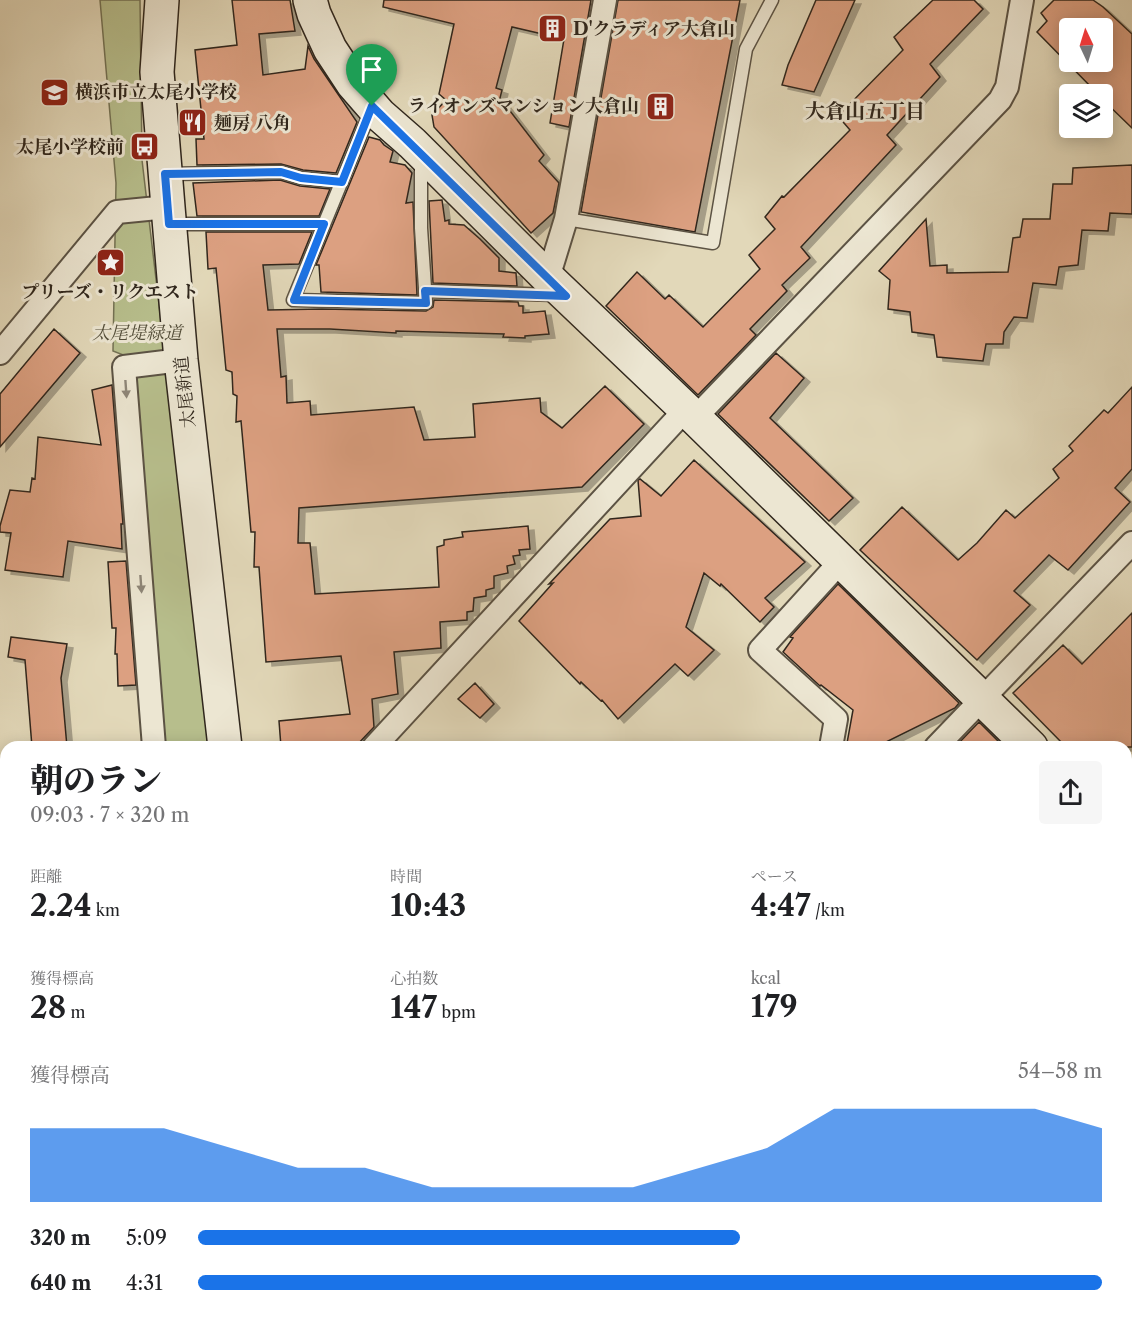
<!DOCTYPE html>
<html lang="ja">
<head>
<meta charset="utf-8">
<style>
  :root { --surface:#fff; --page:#f6f6f6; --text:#202124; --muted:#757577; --accent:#1a73e8 }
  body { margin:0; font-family:"Libre Caslon Text","Noto Serif JP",serif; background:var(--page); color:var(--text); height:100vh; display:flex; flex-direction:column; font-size:22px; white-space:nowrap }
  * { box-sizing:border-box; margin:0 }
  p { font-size:20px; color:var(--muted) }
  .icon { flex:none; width:33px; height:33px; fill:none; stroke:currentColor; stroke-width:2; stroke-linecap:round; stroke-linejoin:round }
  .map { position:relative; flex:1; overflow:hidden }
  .details { position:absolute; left:0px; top:741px; width:1132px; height:578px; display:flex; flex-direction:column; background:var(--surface); border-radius:18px 18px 0 0; box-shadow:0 3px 15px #0003 }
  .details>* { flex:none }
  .needle { width:39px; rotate:356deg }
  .controls { position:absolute; left:1059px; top:18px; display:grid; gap:12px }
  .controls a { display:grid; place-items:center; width:54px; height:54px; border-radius:6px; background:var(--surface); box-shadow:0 3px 15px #0003; font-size:30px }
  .pin { position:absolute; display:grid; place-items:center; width:51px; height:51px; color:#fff; margin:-62px -26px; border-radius:50% 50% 50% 0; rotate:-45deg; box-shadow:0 0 6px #0007 }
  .pin .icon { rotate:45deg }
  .round { display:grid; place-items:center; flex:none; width:63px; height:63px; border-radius:6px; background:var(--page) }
  .headline { display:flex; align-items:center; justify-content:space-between; height:102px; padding:0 30px }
  h1 { font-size:33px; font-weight:800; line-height:45px }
  .figures { display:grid; grid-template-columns:repeat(3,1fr); gap:9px; height:102px; padding:6px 30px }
  .figures div { display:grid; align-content:center }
  .figures b { font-size:30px; font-weight:800 }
  .figures small { font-size:16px; font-weight:400 }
  .figures p { font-size:16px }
  .chart { height:168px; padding:12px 30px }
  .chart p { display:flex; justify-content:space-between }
  .chart svg { width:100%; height:108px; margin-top:6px; fill:var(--accent); opacity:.7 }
  ul { padding:0 30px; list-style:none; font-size:20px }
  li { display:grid; grid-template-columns:96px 72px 1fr; align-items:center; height:45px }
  li i { height:15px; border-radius:8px; background:var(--accent) }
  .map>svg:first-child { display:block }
  .green { fill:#b7be8c; stroke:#747254; stroke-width:1.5 }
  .building { fill:#dca081; stroke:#30271d; stroke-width:1.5; fill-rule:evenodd; filter:url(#shadow) }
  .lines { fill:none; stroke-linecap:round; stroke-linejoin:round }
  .lane-casing { stroke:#5c5344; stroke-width:15 }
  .street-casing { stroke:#5c5344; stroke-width:26 }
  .secondary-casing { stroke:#30271d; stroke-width:36 }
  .lane { stroke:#ece6d2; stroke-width:12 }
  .street { stroke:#ece6d2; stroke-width:22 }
  .secondary { stroke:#ece6d2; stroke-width:33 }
  .oneway { fill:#8e8678 }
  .route-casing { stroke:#fff; stroke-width:12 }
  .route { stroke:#1a73e8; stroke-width:8 }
  .labels { text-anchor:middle; stroke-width:6; stroke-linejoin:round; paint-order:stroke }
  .poi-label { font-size:18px; font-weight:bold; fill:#30271d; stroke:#ece6d2; text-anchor:start }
  .park-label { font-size:18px; font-style:italic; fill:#524d39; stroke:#ece6d2 }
  .street-label { font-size:18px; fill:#30271d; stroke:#ece6d2 }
  .neighbourhood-label { font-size:20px; font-weight:bold; fill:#30271d; stroke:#ece6d2 }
</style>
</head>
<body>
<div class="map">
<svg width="1132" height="1318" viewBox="0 0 1132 1318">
  <defs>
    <filter id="shadow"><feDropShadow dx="6" dy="4" stdDeviation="0" flood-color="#0004"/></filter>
  </defs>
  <rect width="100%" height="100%" fill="#e2d8b9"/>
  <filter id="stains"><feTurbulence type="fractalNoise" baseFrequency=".00333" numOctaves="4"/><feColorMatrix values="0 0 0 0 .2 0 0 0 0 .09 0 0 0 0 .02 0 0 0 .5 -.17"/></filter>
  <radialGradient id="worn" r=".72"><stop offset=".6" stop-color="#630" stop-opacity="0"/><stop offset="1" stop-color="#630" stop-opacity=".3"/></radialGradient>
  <path class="green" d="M100,0H140L142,160L211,747H164L126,356L113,351L116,183Z"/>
  <path class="building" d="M232,0H290L295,31L259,34L263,75L305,69L308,46L314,59L357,122L336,173L303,170L281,164L197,165L196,139H204L195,50L237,45Z
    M384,0H591L569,127L550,123L564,39L512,27L496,88L502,90L500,98L544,155L539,161L559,183L553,213L531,233L434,127L432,115L446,100L439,94L454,24L383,7Z
    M618,0H740L695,232L581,212Z
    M816,0H855L814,92L782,85L788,65Z
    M933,0H974L983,9L930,64L940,77L887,135L896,145L801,247L810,258L782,285L787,291L750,329L756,335L698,395L606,306L637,272L665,299L669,295L703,327L760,269L749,255L775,229L765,217L782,196L784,197L850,130L838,116L903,50L894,37Z
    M1054,0H1093L1103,7L1132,34V128L1102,99V94H1098L1037,32L1047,21L1041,13ZM1070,28H1102V62H1070Z
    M369,137L380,140L384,145L393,151L390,162L405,165L412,173L406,203L413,202L417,295L321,292L319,265H316Z
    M1132,165V214L1110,213L1108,231L1082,230L1078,265L1059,267L1056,285L1033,283L1027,318L1014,317L1004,332L1003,344H986L983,361L937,357L934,335L912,332L910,312L888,309L890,280L879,271L926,219L930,266L947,265V273L1008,272L1013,238L1020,237L1023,219H1050L1053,184H1072L1073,168Z
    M280,180L300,186L330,189L319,216H197L193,183Z
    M442,200L445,221L449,220V224L464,225L480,239L499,258V271L516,273L517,286L433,283L429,201Z
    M206,232H312L299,264L263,265L268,310L322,309L426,311L433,307L434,300L518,302L519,306H523V313L545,311L549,334L525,336V338L503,337L504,334L396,331V333L330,329H277L281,377L286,376L287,403L310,401L311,415L414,407L424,440L475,437L473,404L540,398L541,412L562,428L605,386L644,424L582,487L299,508L298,543H310L315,594L439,587L437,547L444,545V540L463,537L462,532L528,526L530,549L519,550L520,555L513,556L515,564L507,566L508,573L494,576V588L486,590V596L474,598L473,611L467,612V620L440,622L441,648L394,652L398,694L372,699L374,727L355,747H281L279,721L350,714L341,656L266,662L259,567H254L255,532H251L241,421L236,422L237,396L233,394L232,372L226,370L216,268L208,269Z
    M54,329L80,353L0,447V394Z
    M776,353L804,378L770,418L853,498L829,521L718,414Z
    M112,385L123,524H121L122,549L68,541L63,577L5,570L11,533L0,532V526L10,490L30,492L32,478L35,479L38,437L101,445L92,390Z
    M1132,387V469L1115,488L1130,502L1068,570L1049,555L1014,591L1030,605L977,660L860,550L902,507L958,560L977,543L1006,510L1015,518L1059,478L1053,469L1073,451L1069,446L1104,410L1108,413Z
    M694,460L805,562L765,598L774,607L760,622L721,584L720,586L704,573L686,627L714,650L688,676L675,664L618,719L602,700L601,701L581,682L580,684L519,621L553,583L549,584L610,519L641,516L638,480L640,479L661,496Z
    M126,561L136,685L118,686L117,654H115L116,628H112L108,562Z
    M838,584L959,703L955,708L876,747L847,743L853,710L821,685L820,686L783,652L793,638L790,637Z
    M1132,613V747H1066L1013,693L1063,645L1082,664Z
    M11,637L67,644L61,678L67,747H32L25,660L8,657Z
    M475,683L494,704L480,718L458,699Z
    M979,722L1004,747H955Z"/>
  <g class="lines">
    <defs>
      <path id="lane" d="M371,110L293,300L426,303L421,228V160
        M166,174L281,172L301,178L342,182
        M566,219L713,243L746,49L772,0
        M171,224H324
        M425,291L556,295
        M1126,1297L1132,1303
        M80,1312V1318
        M737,1312L742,1318
        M873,1312L878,1318"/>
      <path id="street" d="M548,278L566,219L605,0
        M0,353L117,212L168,207
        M695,418L1000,100L1007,87L1022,0
        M154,747L124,367L181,360
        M374,747L686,409
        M831,747L836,719L760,650L841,561
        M936,747L1132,543
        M0,827L6,828
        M0,853L6,852
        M1126,1130L1132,1124
        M491,1312L497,1318
        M1033,1312L1039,1318
        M387,1318L393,1312
        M945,1318L950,1312"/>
      <path id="secondary" d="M162,0L157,72L168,207L181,360L225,747
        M310,0L314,14L330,49L353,84L380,115L412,143L548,278L695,418L1031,747
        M1126,840L1132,845
        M278,1312V1318"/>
    </defs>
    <use href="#lane" class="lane-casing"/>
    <use href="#street" class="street-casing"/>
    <use href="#secondary" class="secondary-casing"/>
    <use href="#lane" class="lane"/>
    <use href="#street" class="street"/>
    <use href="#secondary" class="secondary"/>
  </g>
  <defs><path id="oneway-solid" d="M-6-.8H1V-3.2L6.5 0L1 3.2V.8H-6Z" transform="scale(1.5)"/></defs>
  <g class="oneway">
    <use href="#oneway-solid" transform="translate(126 389) rotate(86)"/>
    <use href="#oneway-solid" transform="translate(141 584) rotate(86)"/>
  </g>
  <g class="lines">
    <defs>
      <path id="route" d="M372,106L566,296L425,291L426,303L294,300L324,224H169L165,174L281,172L301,178L342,182Z"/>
    </defs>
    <use href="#route" class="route-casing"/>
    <use href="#route" class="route"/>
  </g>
  <defs>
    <symbol id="building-square" viewBox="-11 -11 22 22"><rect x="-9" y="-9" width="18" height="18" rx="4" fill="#8f2418" stroke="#ece6d2"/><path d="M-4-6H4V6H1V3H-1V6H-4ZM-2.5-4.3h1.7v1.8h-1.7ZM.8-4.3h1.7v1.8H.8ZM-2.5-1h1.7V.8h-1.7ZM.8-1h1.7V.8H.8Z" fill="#fff"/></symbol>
    <symbol id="school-square" viewBox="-11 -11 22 22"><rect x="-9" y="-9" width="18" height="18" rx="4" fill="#8f2418" stroke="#ece6d2"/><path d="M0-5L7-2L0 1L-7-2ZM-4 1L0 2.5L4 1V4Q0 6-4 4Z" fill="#fff"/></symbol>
    <symbol id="restaurant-square" viewBox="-11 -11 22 22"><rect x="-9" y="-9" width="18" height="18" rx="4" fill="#8f2418" stroke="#ece6d2"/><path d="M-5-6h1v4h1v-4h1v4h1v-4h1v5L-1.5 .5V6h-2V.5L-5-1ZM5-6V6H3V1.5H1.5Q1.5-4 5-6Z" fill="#fff"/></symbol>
    <symbol id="bus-square" viewBox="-11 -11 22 22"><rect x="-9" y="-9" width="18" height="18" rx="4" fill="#8f2418" stroke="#ece6d2"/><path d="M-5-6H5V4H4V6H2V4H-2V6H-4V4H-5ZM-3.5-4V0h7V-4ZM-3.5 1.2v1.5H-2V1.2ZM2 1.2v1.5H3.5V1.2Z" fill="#fff"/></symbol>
    <symbol id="sight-square" viewBox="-11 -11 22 22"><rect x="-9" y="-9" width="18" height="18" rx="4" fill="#8f2418" stroke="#ece6d2"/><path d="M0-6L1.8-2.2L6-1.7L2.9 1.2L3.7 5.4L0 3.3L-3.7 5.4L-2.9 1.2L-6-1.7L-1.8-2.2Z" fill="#fff"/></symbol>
  </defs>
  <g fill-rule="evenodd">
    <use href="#building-square" x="536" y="12" width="33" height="33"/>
    <use href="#school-square" x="38" y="76" width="33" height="33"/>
    <use href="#building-square" x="644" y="90" width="33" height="33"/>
    <use href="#restaurant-square" x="176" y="106" width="33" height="33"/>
    <use href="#bus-square" x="128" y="130" width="33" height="33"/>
    <use href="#sight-square" x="94" y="246" width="33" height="33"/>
  </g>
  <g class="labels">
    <g class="poi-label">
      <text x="573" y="35">D'クラディア大倉山</text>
      <text x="75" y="98">横浜市立太尾小学校</text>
      <text x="639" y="112" text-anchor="end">ライオンズマンション大倉山</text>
      <text x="214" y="129">麺房 八角</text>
      <text x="124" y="153" text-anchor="end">太尾小学校前</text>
      <text x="110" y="298" text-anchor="middle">プリーズ・リクエスト</text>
    </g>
    <g class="park-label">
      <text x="137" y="339">太尾堤緑道</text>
    </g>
    <g class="street-label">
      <text transform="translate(185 392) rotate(-96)" y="6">太尾新道</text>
    </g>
    <g class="neighbourhood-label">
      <text x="865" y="118">大倉山五丁目</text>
    </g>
  </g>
  <rect width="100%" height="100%" filter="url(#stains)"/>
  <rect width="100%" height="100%" fill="url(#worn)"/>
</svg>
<div class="controls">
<a><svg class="needle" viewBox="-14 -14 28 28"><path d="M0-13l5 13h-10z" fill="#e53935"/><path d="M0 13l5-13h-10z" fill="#757577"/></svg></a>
<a><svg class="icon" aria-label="layers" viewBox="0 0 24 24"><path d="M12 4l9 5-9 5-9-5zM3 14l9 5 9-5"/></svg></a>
</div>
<div class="pin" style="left:372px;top:106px;background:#1e9e55"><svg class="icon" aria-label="arrive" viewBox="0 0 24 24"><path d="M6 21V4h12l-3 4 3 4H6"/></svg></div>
<section class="details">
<div class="headline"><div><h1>朝のラン</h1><p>09:03 · 7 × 320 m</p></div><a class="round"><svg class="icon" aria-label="share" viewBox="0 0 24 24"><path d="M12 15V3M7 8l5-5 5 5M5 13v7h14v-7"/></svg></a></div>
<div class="figures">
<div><p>距離</p><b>2.24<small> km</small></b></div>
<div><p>時間</p><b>10:43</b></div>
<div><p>ペース</p><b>4:47<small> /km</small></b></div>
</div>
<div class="figures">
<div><p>獲得標高</p><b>28<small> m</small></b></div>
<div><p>心拍数</p><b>147<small> bpm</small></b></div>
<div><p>kcal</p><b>179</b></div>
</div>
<div class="chart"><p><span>獲得標高</span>54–58 m</p>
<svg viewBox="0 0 160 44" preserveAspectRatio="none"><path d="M0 44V14L10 14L20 14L30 22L40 30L50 30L60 38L70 38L80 38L90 38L100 30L110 22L120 6L130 6L140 6L150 6L160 14V44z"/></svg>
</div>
<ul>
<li><b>320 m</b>5:09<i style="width:60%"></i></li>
<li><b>640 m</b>4:31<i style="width:100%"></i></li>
</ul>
</section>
</div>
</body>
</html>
